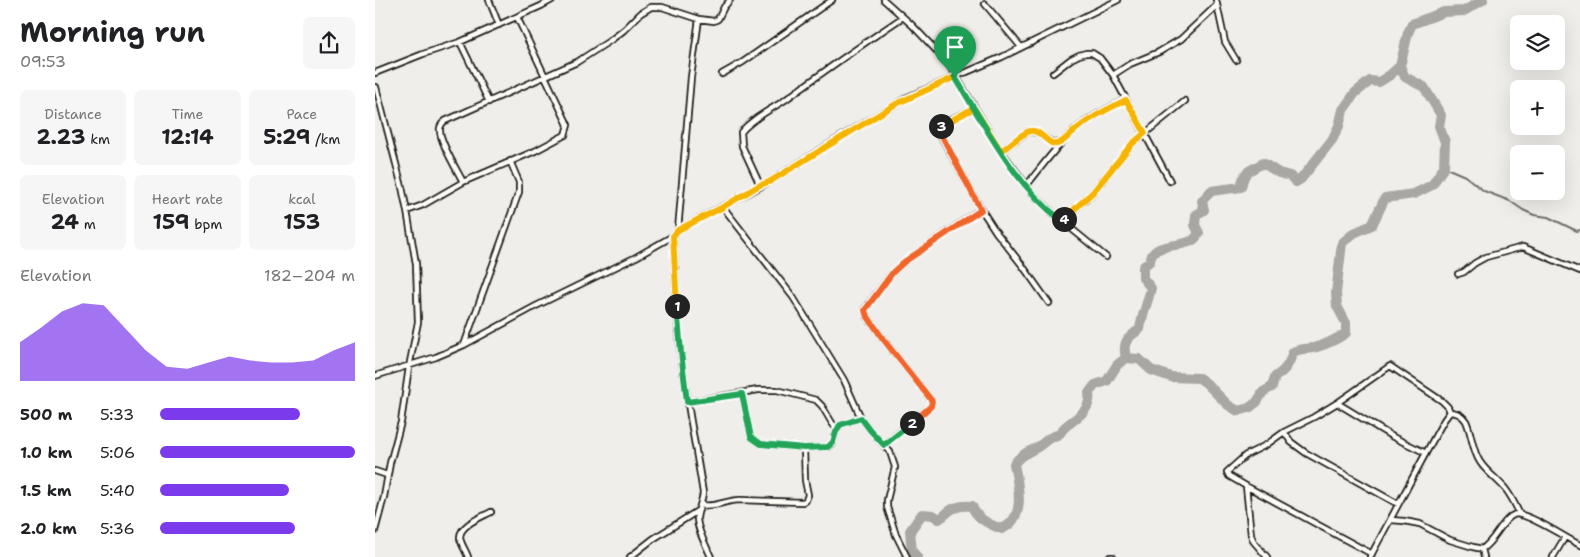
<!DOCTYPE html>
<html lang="en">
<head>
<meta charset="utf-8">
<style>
  :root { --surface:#fff; --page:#f6f6f6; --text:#202124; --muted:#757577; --accent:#7c3aed }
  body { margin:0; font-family:"Shantell Sans",sans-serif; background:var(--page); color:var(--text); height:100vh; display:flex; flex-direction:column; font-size:19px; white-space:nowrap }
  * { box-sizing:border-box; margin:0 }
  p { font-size:16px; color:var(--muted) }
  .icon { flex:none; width:28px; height:28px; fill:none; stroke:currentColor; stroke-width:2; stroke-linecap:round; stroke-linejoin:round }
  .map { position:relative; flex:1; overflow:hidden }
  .drawer { display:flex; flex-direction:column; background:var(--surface); width:375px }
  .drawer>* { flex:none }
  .fabs { position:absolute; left:1135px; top:15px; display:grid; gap:10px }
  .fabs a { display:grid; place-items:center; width:55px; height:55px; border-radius:8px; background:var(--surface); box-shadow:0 5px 20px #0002; font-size:25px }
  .pin { position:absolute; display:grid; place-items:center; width:42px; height:42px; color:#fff; margin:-51px -21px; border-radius:50% 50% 50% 0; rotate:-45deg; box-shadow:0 0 5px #0007 }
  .pin .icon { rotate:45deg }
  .km { position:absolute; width:25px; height:25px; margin:-12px; border-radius:50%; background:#222; color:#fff; font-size:14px; line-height:25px; text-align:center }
  .round { display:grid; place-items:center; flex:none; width:52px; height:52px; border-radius:8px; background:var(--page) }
  .summary { display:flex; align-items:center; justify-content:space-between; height:85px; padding:0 20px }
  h1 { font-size:28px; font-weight:700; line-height:38px }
  .figures { display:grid; grid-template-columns:repeat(3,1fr); gap:8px; height:85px; padding:5px 20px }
  .figures div { display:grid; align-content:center; border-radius:8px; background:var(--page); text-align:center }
  .figures b { font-size:21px; font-weight:700 }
  .figures small { font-size:14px; font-weight:400 }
  .figures p { font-size:14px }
  .chart { height:140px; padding:10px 20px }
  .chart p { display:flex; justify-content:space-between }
  .chart svg { width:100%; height:90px; margin-top:5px; fill:var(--accent); opacity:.7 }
  ul { padding:0 20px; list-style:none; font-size:16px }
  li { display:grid; grid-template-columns:80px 60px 1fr; align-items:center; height:38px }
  li i { height:12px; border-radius:6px; background:var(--accent) }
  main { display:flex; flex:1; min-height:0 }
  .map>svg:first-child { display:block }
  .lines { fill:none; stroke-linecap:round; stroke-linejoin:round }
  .stream { stroke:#706f6d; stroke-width:2 }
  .river { stroke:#a8a7a3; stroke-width:10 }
  .street-casing { stroke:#1c1c1c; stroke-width:8 }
  .street { stroke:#fdfcf7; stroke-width:4.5 }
  .split-1-casing { stroke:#fff; stroke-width:10 }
  .split-2-casing { stroke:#fff; stroke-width:10 }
  .split-3-casing { stroke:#fff; stroke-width:10 }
  .split-4-casing { stroke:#fff; stroke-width:10 }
  .split-5-casing { stroke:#fff; stroke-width:10 }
  .split-1 { stroke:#f5b400; stroke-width:6 }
  .split-2 { stroke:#22a559; stroke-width:6 }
  .split-3 { stroke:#f0652b; stroke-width:6 }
  .split-4 { stroke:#f5b400; stroke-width:6 }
  .split-5 { stroke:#22a559; stroke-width:6 }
</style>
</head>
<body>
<main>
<section class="drawer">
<div class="summary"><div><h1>Morning run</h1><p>09:53</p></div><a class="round"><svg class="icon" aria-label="share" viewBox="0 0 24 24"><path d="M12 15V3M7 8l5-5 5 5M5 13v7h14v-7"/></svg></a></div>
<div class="figures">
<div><p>Distance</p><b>2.23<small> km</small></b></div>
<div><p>Time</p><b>12:14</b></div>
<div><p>Pace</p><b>5:29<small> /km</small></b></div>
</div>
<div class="figures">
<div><p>Elevation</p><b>24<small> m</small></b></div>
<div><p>Heart rate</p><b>159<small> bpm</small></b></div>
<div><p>kcal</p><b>153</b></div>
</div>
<div class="chart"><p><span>Elevation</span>182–204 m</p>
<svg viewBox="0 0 160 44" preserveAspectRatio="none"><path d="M0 44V25L10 18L20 10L30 6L40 7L50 18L60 29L70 37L80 38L90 35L100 32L110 34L120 35L130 35L140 34L150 29L160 25V44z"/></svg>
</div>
<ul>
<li><b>500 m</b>5:33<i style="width:72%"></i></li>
<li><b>1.0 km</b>5:06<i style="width:100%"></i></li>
<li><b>1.5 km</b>5:40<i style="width:66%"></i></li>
<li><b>2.0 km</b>5:36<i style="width:69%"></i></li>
</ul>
</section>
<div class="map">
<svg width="1205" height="557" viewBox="0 0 1205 557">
  <rect width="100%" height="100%" fill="#f0eeea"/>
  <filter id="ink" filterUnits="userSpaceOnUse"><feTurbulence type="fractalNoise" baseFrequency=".02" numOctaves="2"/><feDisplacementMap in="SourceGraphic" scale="10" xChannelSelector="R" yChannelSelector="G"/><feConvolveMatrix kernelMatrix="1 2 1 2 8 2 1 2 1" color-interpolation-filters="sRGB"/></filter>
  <g filter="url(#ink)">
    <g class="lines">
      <path class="stream" d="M1069,167L1090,176L1109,191L1135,201L1148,210L1159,215L1173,217L1202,231L1205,230"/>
      <path class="river" d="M751,358C747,342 752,338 765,329C767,315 773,302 776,288L768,278V267L775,261C778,242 803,248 816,241C820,240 822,236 824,233L820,225L821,215L829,210L827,201L836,191L866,187C870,169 873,172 888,163L904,173L915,176L921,182L926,179L957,140L964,126L968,110L980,93L995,81L1004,82L1015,75L1025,66
        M542,557L537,551L535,531L547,514L558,515L564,519C568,517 570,515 573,512C580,506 588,505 597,506C601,518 615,525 627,529C652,518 643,485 639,464C645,455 652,453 661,448C665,446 669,442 673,439C676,437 681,436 684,434C687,432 686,431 689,428C700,418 717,411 714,393L720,385L732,381L742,365L751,358L764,359L776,370L796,377L824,378L831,383L853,405L863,411L874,408L882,402L888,392L897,387L900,377C911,370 914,364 918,352C927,347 933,350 942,347C952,344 962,339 971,333V323L962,306L961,293L967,243L979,233L997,225L1010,198L1039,194L1057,185L1069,167L1070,142L1064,126L1066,115L1049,87L1030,77L1025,66L1033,33L1037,24L1069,12L1089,11L1108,0"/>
      <defs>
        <path id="street" d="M114,0L124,25
          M509,0L537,25L573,63L626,151L657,193L681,216L731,257
          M841,0L850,42L861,60
          M610,4L646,47
          M85,42L114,102
          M0,73L48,54L85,42L166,6L177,0
          M678,73L696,59L704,55L711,53H717L725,58L738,75L795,181
          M347,74L368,62L457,0
          M738,75L755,64L784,52L806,39L842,5
          M599,108L568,123L565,128V134L606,209L621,232L647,265L674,303
          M626,151L652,132C667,128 673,148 687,142
          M88,182C82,170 63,139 65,128C66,124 67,123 70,121L202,62L236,40L249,30L266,13L276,7H287L324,19L339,21L343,19L349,7L355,0
          M385,185L367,146L366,132C378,118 395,110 410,100C449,71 488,44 528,17
          M651,186C669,164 686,139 710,122C723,113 737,107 751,99
          M348,207L418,297L469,380L486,418L495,430L515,452L520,467L512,500V507L521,535L532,557
          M32,211L48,205L88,182L160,151L190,135L193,125L142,17
          M686,220L694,215L718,192L757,144L810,101
          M303,230L316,77L324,19
          M298,236C301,275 301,315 306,354C311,401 321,447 328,493C327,502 323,509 322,518C322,530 331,545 336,557
          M1083,274L1089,272L1100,263L1111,257L1148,247L1205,271
          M89,345L144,192V182L135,161
          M0,376L61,357L89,345L161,306L261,257L298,236L303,230L394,182L469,135L533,97L627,57L743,0
          M367,394L376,437L386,444L429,448L453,447L458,443L461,432L465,425L486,418
          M312,402L383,390H402L441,400L447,406L457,423L462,429
          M962,403L1018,437L1051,453
          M1075,412C1082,412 1087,415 1091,421C1097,434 1097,450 1105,462C1112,473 1124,480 1132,491C1137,498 1141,506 1145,515
          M909,432L916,442L931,453L1023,504
          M509,445L556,406L557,401L508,339L491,314L490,309L518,272L529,262L606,209
          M0,471L12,475
          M871,486L876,535L879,542L892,557
          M326,505C340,508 351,500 365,500L428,502L431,500L433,495L430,480L429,448
          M1016,520L1029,521L1045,524L1075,540L1098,547L1107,549C1119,541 1124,526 1135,517C1138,515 1139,514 1142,514C1156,515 1191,538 1205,545
          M0,531L9,497L15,463L26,422L34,367L43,322L41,264L32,211L27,187L1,87
          M1107,549L1109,557
          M93,557C91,551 86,544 85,538C84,525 107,517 116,512
          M255,557L278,539L324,510
          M735,557H738
          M995,557C1020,511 1044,465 1069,420L1075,412L1073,407L1067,401L1015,366L962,403L939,417L909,432L891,445L871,455L852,472L854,476L871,486L997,554
          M1178,557L1190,537"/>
      </defs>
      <use href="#street" class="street-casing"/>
      <use href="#street" class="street"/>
    </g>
  </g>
  <g class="lines" filter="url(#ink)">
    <defs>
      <path id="split-1" d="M302,306L298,236L303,230L348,207L385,185L394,182L521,104L580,77"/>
      <path id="split-2" d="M302,306L306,352L312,402L367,394L376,437L386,444L429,448L453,447L458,442L461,432L465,425L486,418L495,430L509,445L537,423"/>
      <path id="split-3" d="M537,423L556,406L557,401L508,339L491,314L490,310L518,272L529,262L606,210L566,134V126"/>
      <path id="split-4" d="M566,126L599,108L626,151C634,146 647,133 655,131C666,129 673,146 682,144C689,142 693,136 698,132C714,118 733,109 751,100L770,133L757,144L718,192L689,219"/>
      <path id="split-5" d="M580,77C611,127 639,184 686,220L689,219"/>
    </defs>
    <use href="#split-1" class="split-1-casing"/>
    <use href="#split-2" class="split-2-casing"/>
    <use href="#split-3" class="split-3-casing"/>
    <use href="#split-4" class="split-4-casing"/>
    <use href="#split-5" class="split-5-casing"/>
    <use href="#split-1" class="split-1"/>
    <use href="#split-2" class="split-2"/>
    <use href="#split-3" class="split-3"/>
    <use href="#split-4" class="split-4"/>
    <use href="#split-5" class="split-5"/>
  </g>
</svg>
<div class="fabs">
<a><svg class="icon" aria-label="layers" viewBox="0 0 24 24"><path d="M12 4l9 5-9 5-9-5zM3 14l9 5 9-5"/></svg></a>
<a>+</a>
<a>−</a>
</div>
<div class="pin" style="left:580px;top:77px;background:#1e9e55"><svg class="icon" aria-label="arrive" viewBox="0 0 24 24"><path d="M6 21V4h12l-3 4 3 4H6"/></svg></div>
<b class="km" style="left:302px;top:306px">1</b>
<b class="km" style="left:537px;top:423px">2</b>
<b class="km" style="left:566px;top:126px">3</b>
<b class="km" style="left:689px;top:219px">4</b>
</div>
</main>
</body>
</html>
